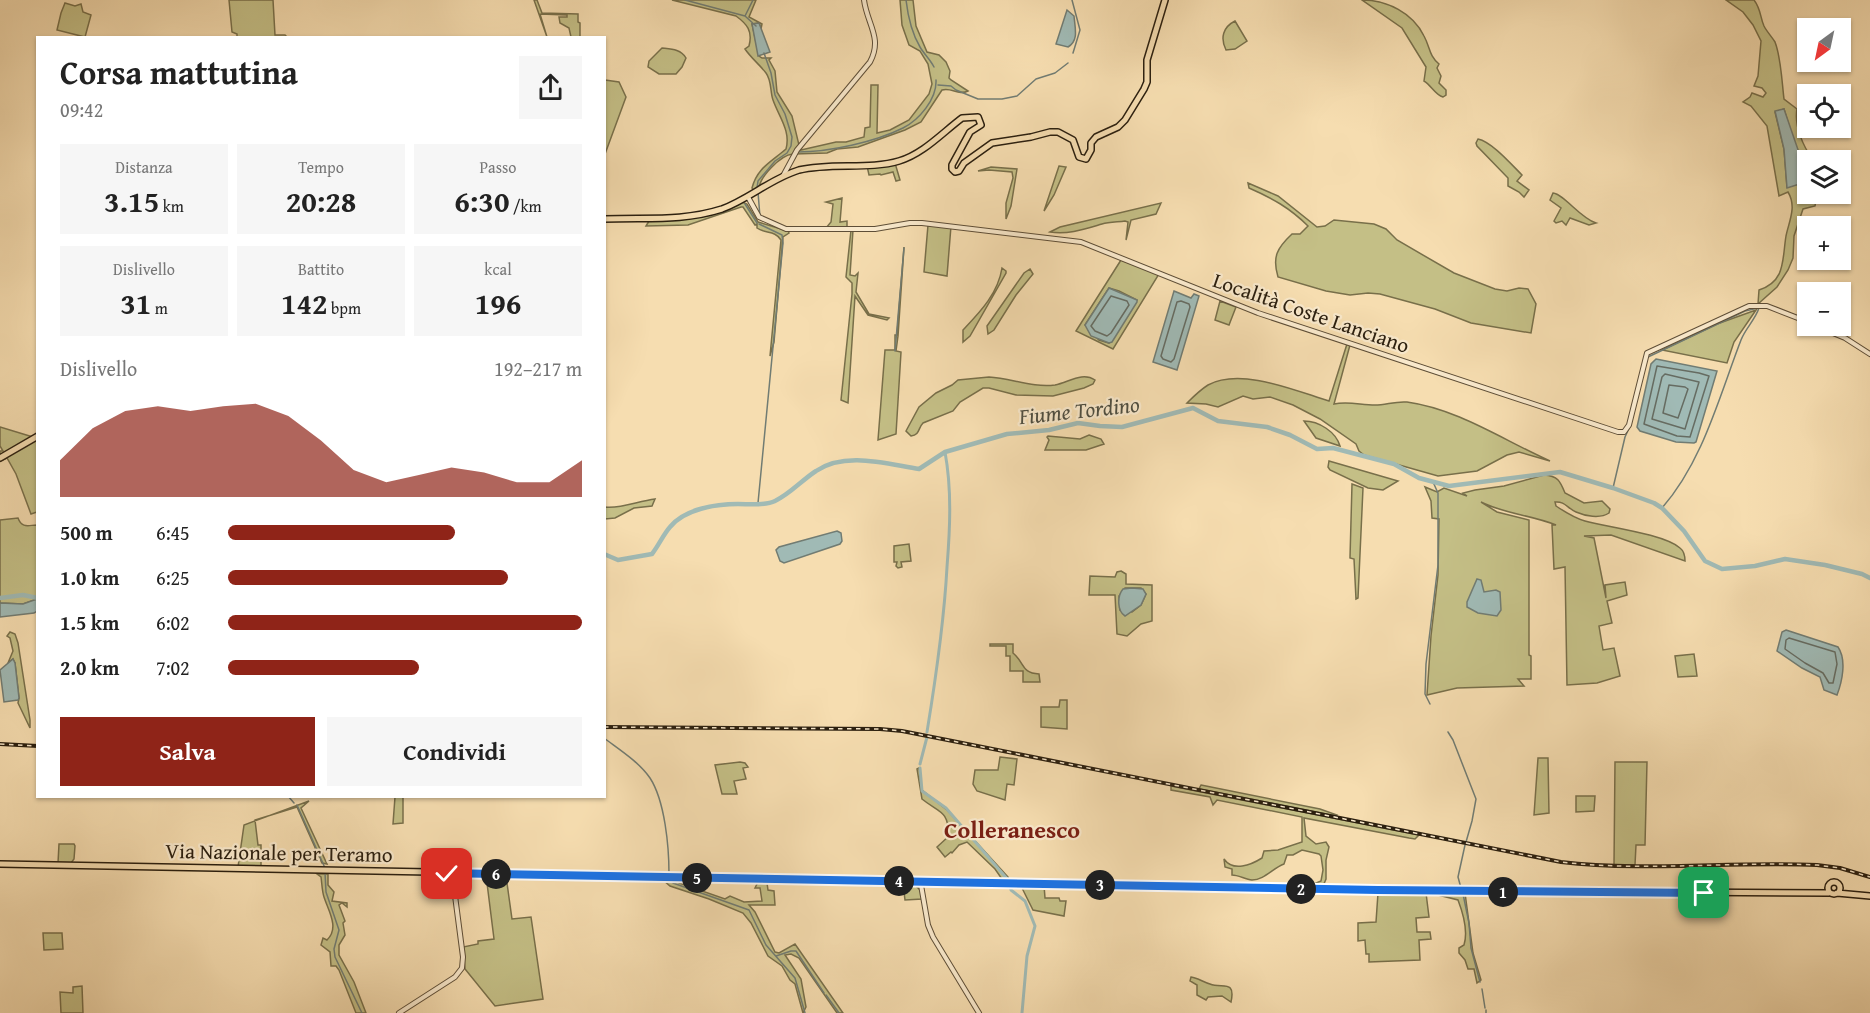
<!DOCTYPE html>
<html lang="it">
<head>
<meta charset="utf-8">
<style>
  :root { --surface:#fff; --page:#f6f6f6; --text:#222; --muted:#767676; --accent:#8f2418 }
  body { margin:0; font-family:"Gentium Book Plus",serif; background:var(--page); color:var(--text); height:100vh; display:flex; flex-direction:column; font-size:22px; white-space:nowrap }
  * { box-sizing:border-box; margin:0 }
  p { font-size:20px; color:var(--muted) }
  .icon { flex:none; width:33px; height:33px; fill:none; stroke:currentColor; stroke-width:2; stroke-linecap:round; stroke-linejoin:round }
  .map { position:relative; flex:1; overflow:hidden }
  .sheet { position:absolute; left:36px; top:36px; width:570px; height:762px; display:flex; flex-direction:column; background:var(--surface); border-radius:0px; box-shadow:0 2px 4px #0004 }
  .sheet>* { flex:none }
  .needle { width:39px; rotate:213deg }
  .tools { position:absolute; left:1797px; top:18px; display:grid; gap:12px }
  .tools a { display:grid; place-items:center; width:54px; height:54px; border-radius:0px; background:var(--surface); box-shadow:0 2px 4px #0004; font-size:30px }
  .pin { position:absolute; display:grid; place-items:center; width:51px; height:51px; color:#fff; margin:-26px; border-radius:12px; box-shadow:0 3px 9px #0006 }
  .km { position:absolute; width:30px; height:30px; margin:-15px; border-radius:50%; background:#222; color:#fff; font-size:16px; line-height:30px; text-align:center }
  .round { display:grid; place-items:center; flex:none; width:63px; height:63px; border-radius:0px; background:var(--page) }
  .overview { display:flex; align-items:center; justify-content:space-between; height:102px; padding:0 24px }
  h1 { font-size:33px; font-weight:700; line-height:45px }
  .stats { display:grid; grid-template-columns:repeat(3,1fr); gap:9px; height:102px; padding:6px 24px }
  .stats div { display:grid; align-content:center; border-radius:0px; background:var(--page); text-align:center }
  .stats b { font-size:30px; font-weight:700 }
  .stats small { font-size:16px; font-weight:400 }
  .stats p { font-size:16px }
  .chart { height:168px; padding:12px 24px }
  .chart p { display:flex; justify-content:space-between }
  .chart svg { width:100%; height:108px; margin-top:6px; fill:var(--accent); opacity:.7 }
  .cta { display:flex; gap:12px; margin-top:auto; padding:12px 24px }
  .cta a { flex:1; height:69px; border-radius:0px; background:var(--accent); color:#fff; font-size:24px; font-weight:700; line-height:69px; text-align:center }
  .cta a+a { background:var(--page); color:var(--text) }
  ul { padding:0 24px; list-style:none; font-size:20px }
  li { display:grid; grid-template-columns:96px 72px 1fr; align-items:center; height:45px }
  li i { height:15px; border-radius:8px; background:var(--accent) }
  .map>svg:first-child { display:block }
  .green { fill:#c4bf86; stroke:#786f4a; stroke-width:1.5; fill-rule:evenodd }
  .water { fill:#a0bab5; stroke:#717c73; stroke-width:1.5 }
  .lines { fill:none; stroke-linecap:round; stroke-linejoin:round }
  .shore { stroke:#666c62; stroke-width:1.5 }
  .stream { stroke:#717c73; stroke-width:1.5 }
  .canal { stroke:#a0bab5; stroke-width:3 }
  .river { stroke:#a0bab5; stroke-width:4.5 }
  .minor-casing { stroke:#5e4e37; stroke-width:6 }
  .major-casing { stroke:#2b1f0f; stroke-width:8 }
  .minor { stroke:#f9e9cc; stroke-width:4 }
  .major { stroke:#f6ddb0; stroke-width:5 }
  .rail-casing { stroke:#2b1f0f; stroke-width:4 }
  .rail { stroke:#f9e9cc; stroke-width:1.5; stroke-dasharray:4.5; stroke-linecap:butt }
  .route-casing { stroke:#fff; stroke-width:12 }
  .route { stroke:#1a73e8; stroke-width:8 }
  .labels { text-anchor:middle; stroke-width:4.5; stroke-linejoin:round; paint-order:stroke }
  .street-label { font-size:21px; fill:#2b1f0f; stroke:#f9e9cc }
  .water-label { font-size:22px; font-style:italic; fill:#4e4e41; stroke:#f9e9cc }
  .quarter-label { font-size:24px; font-weight:bold; fill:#7a1f14; stroke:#f9e9cc }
</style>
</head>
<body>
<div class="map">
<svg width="1870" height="1013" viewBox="0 0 1870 1013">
  <rect width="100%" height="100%" fill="#f6ddb0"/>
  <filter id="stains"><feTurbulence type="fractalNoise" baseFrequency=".00333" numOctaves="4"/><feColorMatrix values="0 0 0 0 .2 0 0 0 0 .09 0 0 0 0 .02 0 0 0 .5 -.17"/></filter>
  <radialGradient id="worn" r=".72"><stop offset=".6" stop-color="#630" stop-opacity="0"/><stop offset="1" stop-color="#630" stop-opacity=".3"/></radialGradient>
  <path class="green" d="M229,0H273L275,35H285L287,37H237V34L232,32Z
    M534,0H537L542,13L578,14V22L580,23V37H571L569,28L560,23L559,17H567V15L540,14L547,37Z
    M672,0H756L749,17L762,24L761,29L759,23L752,24L759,56L762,58H771L769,60L775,71L777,92L792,116L799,145L793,154C780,155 759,178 759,189L754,192L752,188C757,168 771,162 786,149C791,131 779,117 773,100C770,92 772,81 766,73C760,65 751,58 745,49L749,46C753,31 747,24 736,16Z
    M900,0H913L916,26L927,52L939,55L946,62L950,71L949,78L951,80L968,91C958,96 952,87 942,90L921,122L905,130L858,147L837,149L827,153L795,154L802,146L801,150L836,142H846L864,137L865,128L870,127L871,85H878L877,133L890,130L909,120L929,94L932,84L928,64L920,51L909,45L902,25Z
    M1362,0C1387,0 1413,13 1424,36C1430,47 1429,56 1439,64L1437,68L1441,76L1439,83L1446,90V95L1443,97C1435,95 1431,85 1424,81L1426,67L1402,28Z
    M1726,0H1754C1761,9 1760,17 1764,26C1767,32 1772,37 1775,42C1781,57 1782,83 1784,99L1797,109C1794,126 1803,146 1813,160H1808V194H1817L1815,206L1803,209L1794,236L1793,258L1788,270L1777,287L1758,304L1759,290C1786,281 1782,260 1786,236C1789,221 1797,207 1788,192L1779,196L1767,126L1751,106L1743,102L1750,97L1752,93L1763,97L1766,93L1762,88L1754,86L1758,76L1761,41L1753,25L1743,12ZM1784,109L1806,182L1787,187L1784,149L1775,112Z
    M65,3L75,6L81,4L83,12L91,15L85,37L57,30L61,13Z
    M1235,21L1247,41L1235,49L1226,50C1220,38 1223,27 1235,21Z
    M662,48C671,49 681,49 686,58L682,67L676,74H659L648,67L649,61Z
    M605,80L619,82L626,97L605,154Z
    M1478,139C1492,142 1511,164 1522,175L1517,181L1529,190L1524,197L1519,192L1508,186V178L1477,146L1476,143Z
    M895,163L900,180L896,181L893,172L881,175L880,174L869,175L867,166Z
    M1059,166L1066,167L1054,195L1044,211Z
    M991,167L1017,169L1011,206L1006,219V203L1013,178L1012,172L989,170L978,171Z
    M1248,183L1278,196L1317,227L1325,226L1334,220L1374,224L1386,229L1397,240L1454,273L1495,289L1507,291L1519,288L1528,289L1536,304L1531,333L1471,323L1435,309L1380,294L1368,293L1350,295L1326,291L1278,277C1272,257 1277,248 1292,234H1300L1308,226C1290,208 1272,198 1249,188Z
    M1553,193C1564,194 1580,218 1596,223L1589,225L1570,218L1566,225L1562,221L1556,223L1554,221L1561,208L1550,200Z
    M842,198L840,222L847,221V228H826L831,222L833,204L826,202Z
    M742,202L747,204L758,222L788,231L789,233L783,237L774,342L770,356L781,240C775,230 765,234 757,228V224L755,225L743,207H741L688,225L646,226L649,221C686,221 708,214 742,202Z
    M1161,203L1156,214L1131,220L1126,240L1128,222L1125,221C1118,222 1109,222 1102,224C1085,229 1068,235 1050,232L1060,227Z
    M928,225L951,226L947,276L924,272Z
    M851,230H853L850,275L855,276L858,273L856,292L869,314L889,318L887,320L868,315L855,296L848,403L841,400L852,294V283L846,277Z
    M904,247L898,336L896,351L901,352L896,434L878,440L885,350H895V335H897Z
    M1121,260L1159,274L1113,349L1076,331ZM1109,288L1119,291L1137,300L1109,343L1099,340L1085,325Z
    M1002,268L1006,271V273L970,336L963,342V330C979,313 998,294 1002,268Z
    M1030,269L1033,274L1016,295L994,330L988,334L987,326L1024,273Z
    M1220,301L1236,307L1229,325L1215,320Z
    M1756,310L1734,342L1727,363L1662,350L1717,324Z
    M1347,344L1350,345L1334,404C1348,401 1361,405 1375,405C1386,405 1395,401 1407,402C1458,409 1503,440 1550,461L1519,452L1507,455L1477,471L1438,476L1364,455L1359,451L1356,444L1320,419L1293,405L1270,397L1253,399L1243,396L1218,407L1206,404L1187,403C1193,397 1200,390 1208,385C1241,367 1296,391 1329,401Z
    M989,377C1011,378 1032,388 1055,385C1068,383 1082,371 1095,380L1093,384L1084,388L1053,396L1016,395L989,388H983L960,402L953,411L923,423C918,428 920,435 911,436L906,431L919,407L936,393L952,385L958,380Z
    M1304,421C1319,421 1336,432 1340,446L1316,438Z
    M0,427L33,437L0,457V451H3L0,446Z
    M1089,435L1101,439L1104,444L1086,450H1045L1049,440L1047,437L1048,436L1080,439Z
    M36,439L38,445L37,512L31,514L16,474L7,458L0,461Z
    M1329,461L1398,481L1383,490L1368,488L1330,470L1328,467Z
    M1544,475C1558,476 1560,481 1565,493L1584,503L1602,501L1610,509L1609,513C1600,519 1585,516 1576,512C1567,508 1565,501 1555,502L1556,506C1565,512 1574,518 1585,521C1607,527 1664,534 1680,548C1684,551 1685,556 1685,561L1611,535L1584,536L1594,538L1606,598L1605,585L1625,582L1627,595L1607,601L1612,623L1599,626L1603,650L1614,648L1620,676L1597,683L1567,685L1565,567L1554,569L1552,525H1556C1531,515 1505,514 1481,502L1497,512L1529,520V655L1531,656V679H1518L1524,686L1457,688L1427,695L1431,636L1438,575L1439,519L1432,518L1431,501L1425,487L1437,492L1444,488L1467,496L1463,493L1475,490L1504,486Z
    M1352,484L1363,488L1358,598L1356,599L1354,559L1350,558Z
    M655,499L652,506L634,508L615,518L605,519V507C621,509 638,501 655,499Z
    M18,518C22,529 29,525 37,525V599L23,604L0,603V520Z
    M909,544L911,561L901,562L902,567L898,568L896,566L897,562H894V546Z
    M1121,571L1126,574V584L1152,585V621L1141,624L1127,636L1117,634L1115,595H1089L1090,576L1115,577L1117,572ZM1125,588H1141L1146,594L1141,605L1132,612L1120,610L1119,596Z
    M10,632L15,634L18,643L30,720V728L18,703L19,698L15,663L13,659L8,663L13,651L10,638L7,636Z
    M990,644H1013V653C1025,663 1021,673 1039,674L1040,682H1023V671H1010V656H1006V646H990Z
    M1694,654L1697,676L1678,677L1675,656Z
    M1060,700H1067V729L1041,727V707H1059Z
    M1000,757L1017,759L1014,785L1007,784L1005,800L977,791L973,784L975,770H998Z
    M1538,758H1548L1549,813L1534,815Z
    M740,762L745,763L748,767L743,768L746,779L734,781L737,794H722L715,765Z
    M1615,762H1647L1645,845H1636L1635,865H1614Z
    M919,768L922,790L947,810L1008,877V881L1004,882L995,869L967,842L959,845L952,853L951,852L945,857L937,847L949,836C948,809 939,813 922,799L917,769Z
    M1201,785L1320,809L1337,815L1336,816L1199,789Z
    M1171,786L1419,835L1415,839L1409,838L1304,818L1306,836L1316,844L1326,842L1329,847L1326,860V879L1323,886H1318L1316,883L1321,881L1323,870L1321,856L1319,854L1302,850L1293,855H1287L1284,864C1273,868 1264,880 1252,880C1245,879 1238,875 1232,875V869L1225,867L1224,859C1233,872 1251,865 1262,858L1264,851L1278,850L1302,842V817L1217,800L1213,805L1210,797L1171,790Z
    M1576,796H1595L1594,811L1576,812Z
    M395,797H403V823L393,824Z
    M309,801L301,808L327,864L322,863L297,807L255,820L258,845H261V867H238L244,825Z
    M59,844H74L75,846L74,859L71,863H58Z
    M317,874H328V885L334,892L332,901L347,903V907L342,903L339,905L345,921L343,923L345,935L339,945V955L354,982L366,1013H356L339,970L336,966H331L330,952L321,945L323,938L327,940C340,928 328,910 324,897C322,891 322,884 321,877Z
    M486,875L506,876L512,919L531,917L543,999L495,1006L465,969L463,947L478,944V941L494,939Z
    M662,879H679V883L725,899L730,896L744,902L762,901L760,888H755L758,882L767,883L768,890L774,891L775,905H749L755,912L775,952L779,953L795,944L843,1013H837L799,958L791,954L785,955L801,979L806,1007L803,1013L795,984L790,980L782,966L768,956L751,923L743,913L709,899L670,886Z
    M903,884L916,886L921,891L922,899L905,900Z
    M1044,885L1045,898H1059L1060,901H1066L1064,916L1033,910L1022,888L1024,886Z
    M1378,893H1426L1429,917L1416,918L1417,932H1430L1431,939L1419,940L1420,960L1369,962V954H1366L1365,940L1358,941V923L1376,922Z
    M1430,893H1465L1473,953L1481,980L1477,983L1474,969H1468L1465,960L1459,953V948L1464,945C1468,932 1463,913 1458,900Z
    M43,933H62L63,949L44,950Z
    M1191,977C1198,978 1203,982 1210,984C1222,989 1236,979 1231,1002L1222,996L1208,997L1206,1000L1197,995V985L1190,981Z
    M82,986L83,1013H61L60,992L73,993V987Z"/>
  <path class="water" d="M1067,10L1074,16C1075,28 1079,41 1068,47L1056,44Z
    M759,23L770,52L758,56L752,24Z
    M1784,109L1806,173V182L1787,188L1784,149L1775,111Z
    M1109,288L1137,300V302L1112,342L1109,343L1091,336L1085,325Z
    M1174,291L1191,298L1194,294L1199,296L1177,370L1153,362Z
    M1656,359L1717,371L1696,442L1694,443L1676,442L1640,431L1637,427L1651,364Z
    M837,531L841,533L842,541L840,544L784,563L780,561L776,550L779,547Z
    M1477,579L1481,580L1484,592L1496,590L1500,592L1501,610L1497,616L1478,613L1467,607V602Z
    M1132,588L1143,589L1146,594L1141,605L1125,616C1117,611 1117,596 1123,589Z
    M37,599V611L34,613L0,617V603L23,604Z
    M1786,630L1838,647C1847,660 1842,682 1837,695L1824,690L1820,677L1802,668L1777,651L1782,632Z
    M13,659L15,663L19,698L18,700L4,702L0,670Z"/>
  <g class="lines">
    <path class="shore" d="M1111,296L1127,301L1129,305L1111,333L1107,336L1095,331L1091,326Z
      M1181,301L1189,304L1190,307L1174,359L1171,362L1163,359L1161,356L1177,302Z
      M1657,366L1699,373L1709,376L1690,437L1677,436L1644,424Z
      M1665,374L1699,382L1685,429L1652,419L1662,377Z
      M1669,385L1685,387L1688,389L1678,418L1663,413Z
      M1789,638L1835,652L1837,664L1833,683H1829L1823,673L1805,663L1785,649L1786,640Z"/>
    <path class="stream" d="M685,0L745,16
      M753,0L745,16L756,26
      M906,0C908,17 911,32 920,47C924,54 930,59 934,67
      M1072,0L1080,30L1073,53
      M938,85L951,86L956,90L978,99H1002L1017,96L1036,79L1055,73L1068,63
      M798,152C829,152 875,142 903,128C919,120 937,99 936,80
      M757,188L758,181L775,161L787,153L791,146L792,137L785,114L775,95L771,73L764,53
      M758,192L760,217
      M745,204L757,223
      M895,351L904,248
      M1648,357L1745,311L1758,308
      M1613,488L1625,437L1630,426
      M758,503L783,243L782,235L759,224
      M1662,508C1703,461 1719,397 1741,340C1745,329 1755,320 1759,308
      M1430,704L1425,694L1426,664L1438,565V493L1433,482
      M1448,732L1453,740L1476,799L1472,821L1466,842
      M604,738C620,750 639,762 650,778C665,801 669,847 669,874
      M288,796L294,803
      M297,805L325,868
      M325,873L326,892L339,930L334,949L335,957L362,1013
      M669,879L673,883L749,910L766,945L795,978L805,1013
      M1461,888L1458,877L1465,845
      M1463,894L1469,923L1471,948L1480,982
      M776,956L791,951H796L824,993
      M1482,989L1485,1008
      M826,995L839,1013
      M1486,1010V1013"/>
    <path class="canal" d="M927,732C936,677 944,623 947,567C950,529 952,490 945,452
      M920,764L927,737
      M920,768L922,791L946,808L1009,881L1011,890L1025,901L1035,926L1027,956L1022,1013"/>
    <path class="river" d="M604,554L618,560L652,554C659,545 663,535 670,527C684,509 716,504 738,504C749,504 765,506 775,501C790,494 802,480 816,471C845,451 887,464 919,469L945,452L1007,434L1049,430L1078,423L1100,426L1122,427L1193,408L1218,421L1267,427L1290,435L1317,449L1333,448L1394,464L1419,478L1449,486L1560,472L1613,488L1654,503L1662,508L1684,531L1705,561L1722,569L1755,566L1785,559L1825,565L1862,574L1870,578
      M0,598L23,595L38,598"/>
    <defs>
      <path id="minor" d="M783,176L797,150L870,62C883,38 867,24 864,0
        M748,197L759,217L786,229H875L910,223H922L1081,242L1258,313L1618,432H1624L1629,425L1647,353L1749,306H1767L1808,322
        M1816,326L1845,338L1870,354
        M923,882L921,885L928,925L933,937L979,1013
        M399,1013L455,977L462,968L463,957L454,888L450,877L445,874"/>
      <path id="major" d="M604,219C646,217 681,222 722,209C749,199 772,178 799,170C831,162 869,170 899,161C923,154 942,133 962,118L978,117L981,125L970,132L952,165V169L955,172L959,171L964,163L992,143L1031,137L1050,132H1058L1073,140L1079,157L1086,159L1091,150V143L1096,137L1118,127L1125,120L1144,89L1147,82V60L1165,0
        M0,458L38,436
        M0,864L1378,890L1829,893
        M1828 888a6 6 0 1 1 12 0a6 6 0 1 1-12 0Z
        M1837,893L1870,896"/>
    </defs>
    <use href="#minor" class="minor-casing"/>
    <use href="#major" class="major-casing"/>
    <use href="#minor" class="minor"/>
    <use href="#major" class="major"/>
    <defs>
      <path id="rail" d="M604,727L880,729L902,731L1561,862C1645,872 1732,861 1817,865L1840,868L1870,877
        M0,744L38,746"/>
    </defs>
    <use href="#rail" class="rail-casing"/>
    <use href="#rail" class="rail"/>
  </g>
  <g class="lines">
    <defs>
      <path id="route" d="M447,874L442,873L1378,890L1704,893"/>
    </defs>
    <use href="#route" class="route-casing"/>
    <use href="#route" class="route"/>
  </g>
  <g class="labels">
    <g class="street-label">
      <text transform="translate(1311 313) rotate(19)" y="7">Località Coste Lanciano</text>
      <text transform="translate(279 853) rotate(1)" y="7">Via Nazionale per Teramo</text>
    </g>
    <g class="water-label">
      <text transform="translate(1079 410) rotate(-6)" y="8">Fiume Tordino</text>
    </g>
    <g class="quarter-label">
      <text x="1012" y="838">Colleranesco</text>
    </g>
  </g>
  <rect width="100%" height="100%" filter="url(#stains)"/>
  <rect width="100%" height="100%" fill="url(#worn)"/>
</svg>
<div class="tools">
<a><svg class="needle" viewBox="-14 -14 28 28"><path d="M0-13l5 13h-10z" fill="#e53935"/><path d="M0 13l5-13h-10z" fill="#767676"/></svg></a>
<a><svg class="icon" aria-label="locate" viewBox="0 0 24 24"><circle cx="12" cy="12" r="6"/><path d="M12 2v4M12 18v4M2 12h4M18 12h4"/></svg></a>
<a><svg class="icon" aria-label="layers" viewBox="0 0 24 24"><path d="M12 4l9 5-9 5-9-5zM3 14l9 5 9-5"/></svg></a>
<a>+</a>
<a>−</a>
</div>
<div class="pin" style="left:1704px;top:893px;background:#1e9e55"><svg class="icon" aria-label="arrive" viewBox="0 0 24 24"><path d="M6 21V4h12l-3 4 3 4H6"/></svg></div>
<div class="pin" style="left:447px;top:874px;background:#d93025"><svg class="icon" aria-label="check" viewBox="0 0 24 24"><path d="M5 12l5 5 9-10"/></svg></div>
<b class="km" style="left:1503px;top:892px">1</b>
<b class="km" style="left:1301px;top:889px">2</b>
<b class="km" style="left:1100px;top:885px">3</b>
<b class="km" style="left:899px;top:881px">4</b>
<b class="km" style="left:697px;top:878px">5</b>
<b class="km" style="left:496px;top:874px">6</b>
<section class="sheet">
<div class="overview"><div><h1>Corsa mattutina</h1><p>09:42</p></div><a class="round"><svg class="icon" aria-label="share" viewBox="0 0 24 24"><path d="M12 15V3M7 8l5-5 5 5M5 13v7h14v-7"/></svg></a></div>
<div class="stats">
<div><p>Distanza</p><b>3.15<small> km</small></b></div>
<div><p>Tempo</p><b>20:28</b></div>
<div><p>Passo</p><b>6:30<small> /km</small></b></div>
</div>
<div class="stats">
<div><p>Dislivello</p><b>31<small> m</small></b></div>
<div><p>Battito</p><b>142<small> bpm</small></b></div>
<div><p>kcal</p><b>196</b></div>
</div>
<div class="chart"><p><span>Dislivello</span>192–217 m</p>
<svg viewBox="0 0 160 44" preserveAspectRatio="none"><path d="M0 44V29L10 16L20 9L30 7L40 9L50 7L60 6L70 11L80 21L90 33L100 38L110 35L120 32L130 34L140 38L150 38L160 29V44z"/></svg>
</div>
<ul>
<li><b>500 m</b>6:45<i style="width:64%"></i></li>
<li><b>1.0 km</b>6:25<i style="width:79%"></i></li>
<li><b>1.5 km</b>6:02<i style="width:100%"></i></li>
<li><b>2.0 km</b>7:02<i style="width:54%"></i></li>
</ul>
<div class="cta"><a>Salva</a><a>Condividi</a></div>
</section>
</div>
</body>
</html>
